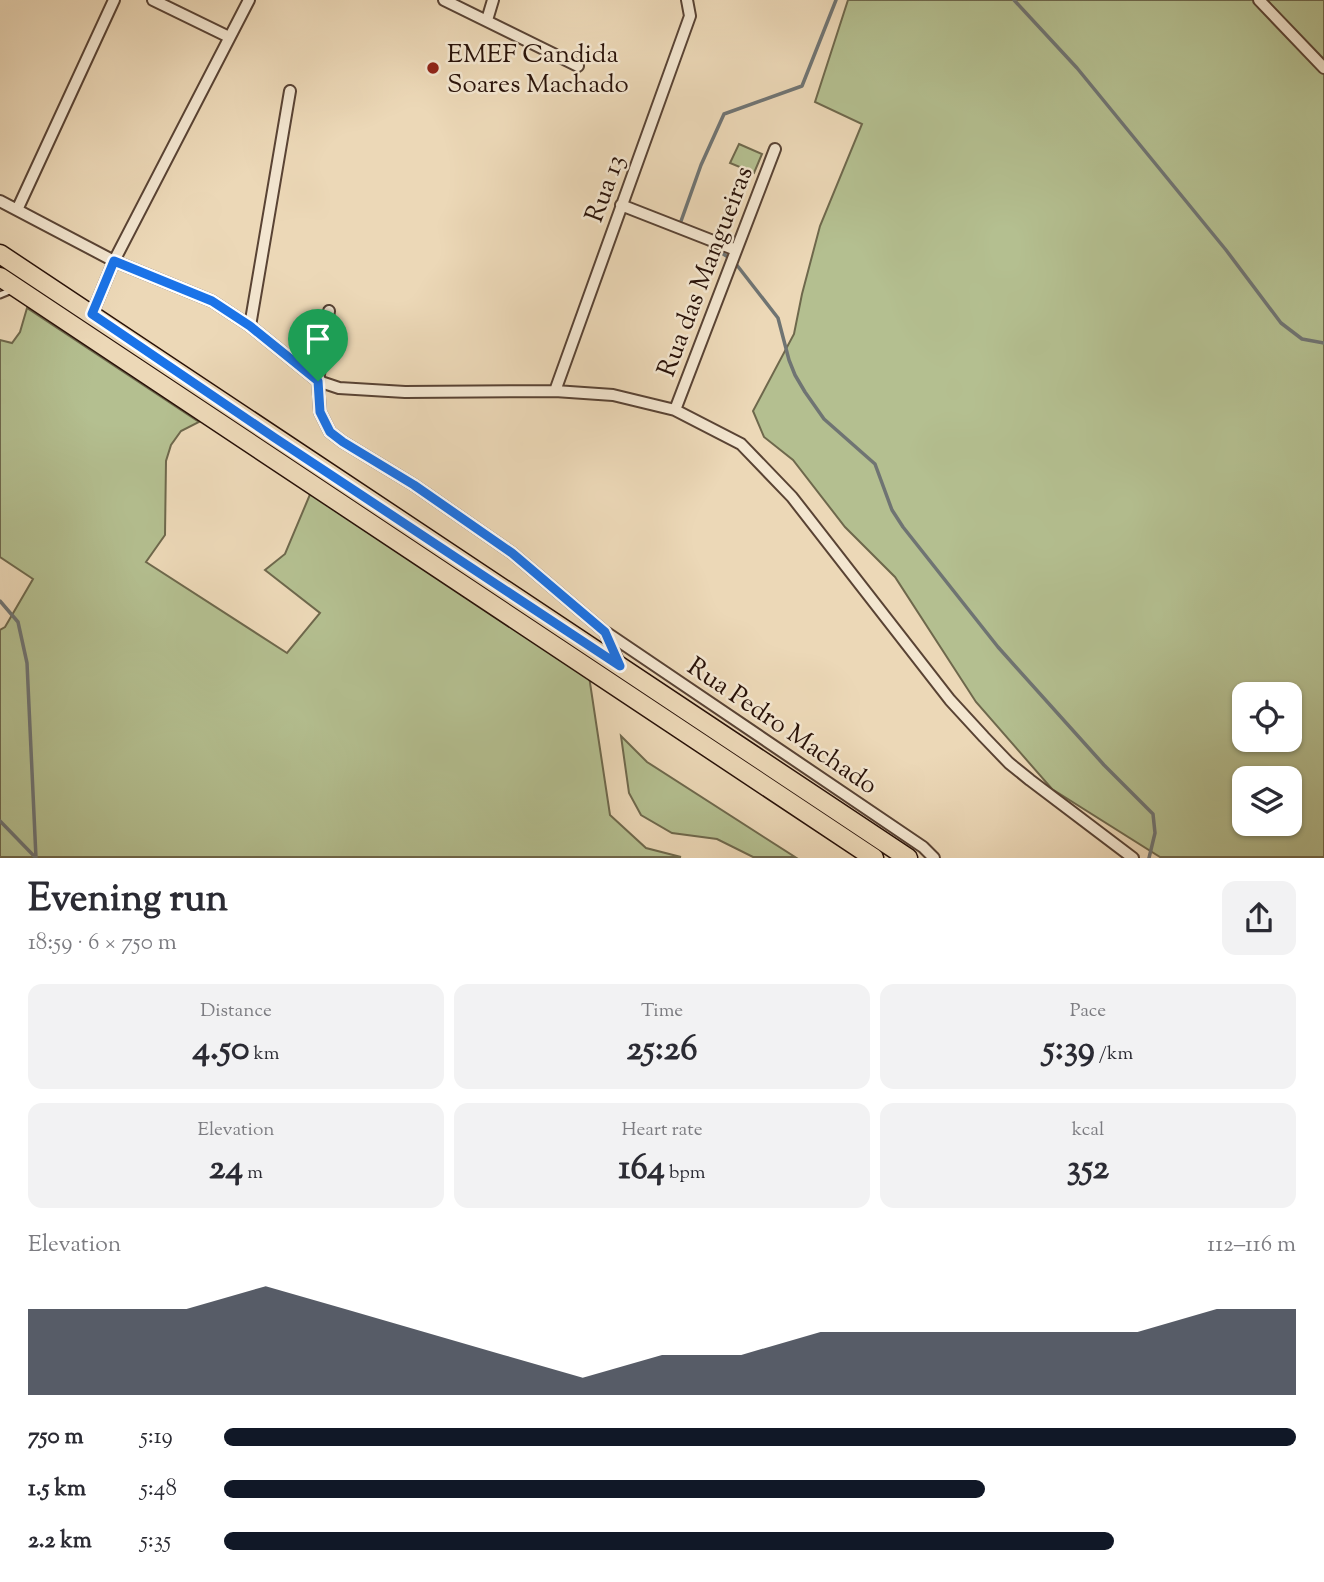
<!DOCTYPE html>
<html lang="en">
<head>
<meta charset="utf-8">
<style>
  :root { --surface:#fff; --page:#f2f2f3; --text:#2b2b33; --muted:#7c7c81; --accent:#111827 }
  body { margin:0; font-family:"Sorts Mill Goudy",serif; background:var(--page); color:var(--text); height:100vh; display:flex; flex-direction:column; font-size:26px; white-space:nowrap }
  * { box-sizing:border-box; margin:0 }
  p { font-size:23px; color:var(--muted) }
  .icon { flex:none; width:38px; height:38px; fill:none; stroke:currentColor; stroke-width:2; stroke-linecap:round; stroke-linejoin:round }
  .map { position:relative; height:858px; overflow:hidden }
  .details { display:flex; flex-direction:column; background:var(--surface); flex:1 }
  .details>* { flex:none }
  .buttons { position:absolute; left:1232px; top:682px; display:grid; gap:14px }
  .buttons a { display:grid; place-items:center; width:70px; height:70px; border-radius:14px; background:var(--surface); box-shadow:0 2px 5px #0004; font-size:35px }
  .pin { position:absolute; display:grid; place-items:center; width:60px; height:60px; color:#fff; margin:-72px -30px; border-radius:50% 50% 50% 0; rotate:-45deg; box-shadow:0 0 7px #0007 }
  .pin .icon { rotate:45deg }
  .round { display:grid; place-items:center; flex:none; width:74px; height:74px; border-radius:14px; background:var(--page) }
  .head { display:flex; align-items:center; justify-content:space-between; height:119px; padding:0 28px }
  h1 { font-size:38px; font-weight:700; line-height:52px }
  .metrics { display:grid; grid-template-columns:repeat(3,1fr); gap:10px; height:119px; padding:7px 28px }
  .metrics div { display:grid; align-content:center; border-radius:14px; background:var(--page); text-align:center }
  .metrics b { font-size:35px; font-weight:700 }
  .metrics small { font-size:19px; font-weight:400 }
  .metrics p { font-size:19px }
  .chart { height:196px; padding:14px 28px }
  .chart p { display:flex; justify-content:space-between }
  .chart svg { width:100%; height:126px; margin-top:7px; fill:var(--accent); opacity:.7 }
  ul { padding:0 28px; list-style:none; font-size:23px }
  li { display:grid; grid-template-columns:112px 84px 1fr; align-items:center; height:52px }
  li i { height:18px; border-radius:9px; background:var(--accent) }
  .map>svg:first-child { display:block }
  .green { fill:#b4bf90; stroke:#6e684c; stroke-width:2; fill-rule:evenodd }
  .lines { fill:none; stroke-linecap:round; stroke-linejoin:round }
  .stream { stroke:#6f7473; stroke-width:3.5 }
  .service-casing { stroke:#594334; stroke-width:9 }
  .minor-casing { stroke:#594334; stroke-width:14 }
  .primary-casing { stroke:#281108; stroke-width:21 }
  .service { stroke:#f3e6d0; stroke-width:5 }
  .minor { stroke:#f3e6d0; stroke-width:10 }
  .primary { stroke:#ecd8b7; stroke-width:18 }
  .route-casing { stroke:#fff; stroke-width:14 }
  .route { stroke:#1a73e8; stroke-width:9 }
  .poi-dot { fill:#8f2418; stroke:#f3e6d0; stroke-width:2.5 }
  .labels { text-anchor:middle; stroke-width:5; stroke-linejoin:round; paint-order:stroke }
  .poi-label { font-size:26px; fill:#281108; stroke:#f3e6d0; text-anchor:start }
  .street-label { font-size:26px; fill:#281108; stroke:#f3e6d0 }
</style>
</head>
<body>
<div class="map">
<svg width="1324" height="858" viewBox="0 0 1324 858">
  <rect width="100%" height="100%" fill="#ecd8b7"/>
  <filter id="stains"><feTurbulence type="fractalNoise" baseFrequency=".00286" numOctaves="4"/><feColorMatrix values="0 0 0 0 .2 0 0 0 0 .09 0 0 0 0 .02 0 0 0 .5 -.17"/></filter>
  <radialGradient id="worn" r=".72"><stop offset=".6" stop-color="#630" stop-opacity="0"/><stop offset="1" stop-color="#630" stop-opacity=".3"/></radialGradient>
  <path class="green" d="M848,0H1324V857H1160L1052,789L976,702L895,577L845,527L793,460L764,437L753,411L794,334L802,294L820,226L862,124L815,102ZM1244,695H1290V740H1244ZM1244,779H1290V824H1244Z
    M739,144L762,154L754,173L730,163Z
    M27,308L199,422L181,431L171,445L166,461L165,535L146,562L287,653L320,613L265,570L285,554L311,492L589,676L610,815L646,848L681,857H0V630L5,627L33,579L0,557V340L12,343L20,332Z
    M621,736L647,762L795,857H753L717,839L672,833L641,815L629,793Z"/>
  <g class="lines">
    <path class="stream" d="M1014,0L1077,68L1226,250L1281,323L1302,339L1324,343
      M680,224L701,165L724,114L802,86L836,0
      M709,245L728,257
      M736,264L778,318L789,360L795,375L805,392L824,419L875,464L892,510L903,527L998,647L1104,765L1153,814L1155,833L1149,858
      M0,601L18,622L27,663L36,858
      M0,821L35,857"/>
    <defs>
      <path id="service" d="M0,295L12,290"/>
      <path id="minor" d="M153,0L229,37
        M444,0L578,66
        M1259,0L1324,68
        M487,20L493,0
        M0,201L114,261L212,301L250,326L318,381L339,388L405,392L555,391L613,395L675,410L741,444L792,497L950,700L984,737L1009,763L1030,780L1133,858
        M621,205L736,250
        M17,210L114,0
        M329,311L318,381L320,412L330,432L343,442L414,485L512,553L605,632L620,665
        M92,314L114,261L249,0
        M250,326L290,91
        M555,391L690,16L687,0
        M675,410L775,149
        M607,633L923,847L934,858"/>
      <path id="primary" d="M0,254L908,858
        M0,277L874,858"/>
    </defs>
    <use href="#service" class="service-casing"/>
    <use href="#minor" class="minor-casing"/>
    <use href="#primary" class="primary-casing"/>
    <use href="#service" class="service"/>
    <use href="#minor" class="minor"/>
    <use href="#primary" class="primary"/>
  </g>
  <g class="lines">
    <defs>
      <path id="route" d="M114,261L212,301L250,326L318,381L320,412L330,432L343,442L414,485L512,553L605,632L620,666L275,438L92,314Z"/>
    </defs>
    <use href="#route" class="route-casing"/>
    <use href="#route" class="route"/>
  </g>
  <circle class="poi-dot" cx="433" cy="68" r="7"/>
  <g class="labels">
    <g class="poi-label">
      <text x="447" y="62">EMEF Candida<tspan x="447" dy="30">Soares Machado</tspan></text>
    </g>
    <g class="street-label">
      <text transform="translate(604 188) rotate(-70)" y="9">Rua 13</text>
      <text transform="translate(704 271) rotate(-69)" y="9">Rua das Mangueiras</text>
      <text transform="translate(783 725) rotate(34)" y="9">Rua Pedro Machado</text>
    </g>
  </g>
  <rect width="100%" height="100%" filter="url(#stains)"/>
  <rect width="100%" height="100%" fill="url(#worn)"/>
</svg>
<div class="buttons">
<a><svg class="icon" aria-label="locate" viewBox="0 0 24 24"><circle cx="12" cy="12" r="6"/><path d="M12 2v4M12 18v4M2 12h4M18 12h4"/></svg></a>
<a><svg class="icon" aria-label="layers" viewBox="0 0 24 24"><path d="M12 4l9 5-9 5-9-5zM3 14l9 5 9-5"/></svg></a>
</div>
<div class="pin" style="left:318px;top:381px;background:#1e9e55"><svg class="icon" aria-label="arrive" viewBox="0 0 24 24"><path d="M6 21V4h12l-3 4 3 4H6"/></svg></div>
</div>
<section class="details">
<div class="head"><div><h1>Evening run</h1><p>18:59 · 6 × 750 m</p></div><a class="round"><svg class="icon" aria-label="share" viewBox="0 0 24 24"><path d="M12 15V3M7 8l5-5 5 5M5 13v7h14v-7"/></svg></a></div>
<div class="metrics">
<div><p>Distance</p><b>4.50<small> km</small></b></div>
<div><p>Time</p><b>25:26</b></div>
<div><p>Pace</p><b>5:39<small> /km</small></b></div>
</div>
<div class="metrics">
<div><p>Elevation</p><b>24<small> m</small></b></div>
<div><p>Heart rate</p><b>164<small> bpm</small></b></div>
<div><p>kcal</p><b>352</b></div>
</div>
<div class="chart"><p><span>Elevation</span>112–116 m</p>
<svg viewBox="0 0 160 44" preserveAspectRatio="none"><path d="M0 44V14L10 14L20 14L30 6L40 14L50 22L60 30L70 38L80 30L90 30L100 22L110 22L120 22L130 22L140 22L150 14L160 14V44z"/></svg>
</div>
<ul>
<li><b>750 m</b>5:19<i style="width:100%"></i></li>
<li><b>1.5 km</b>5:48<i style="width:71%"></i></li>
<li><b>2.2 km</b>5:35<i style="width:83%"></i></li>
</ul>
</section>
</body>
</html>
